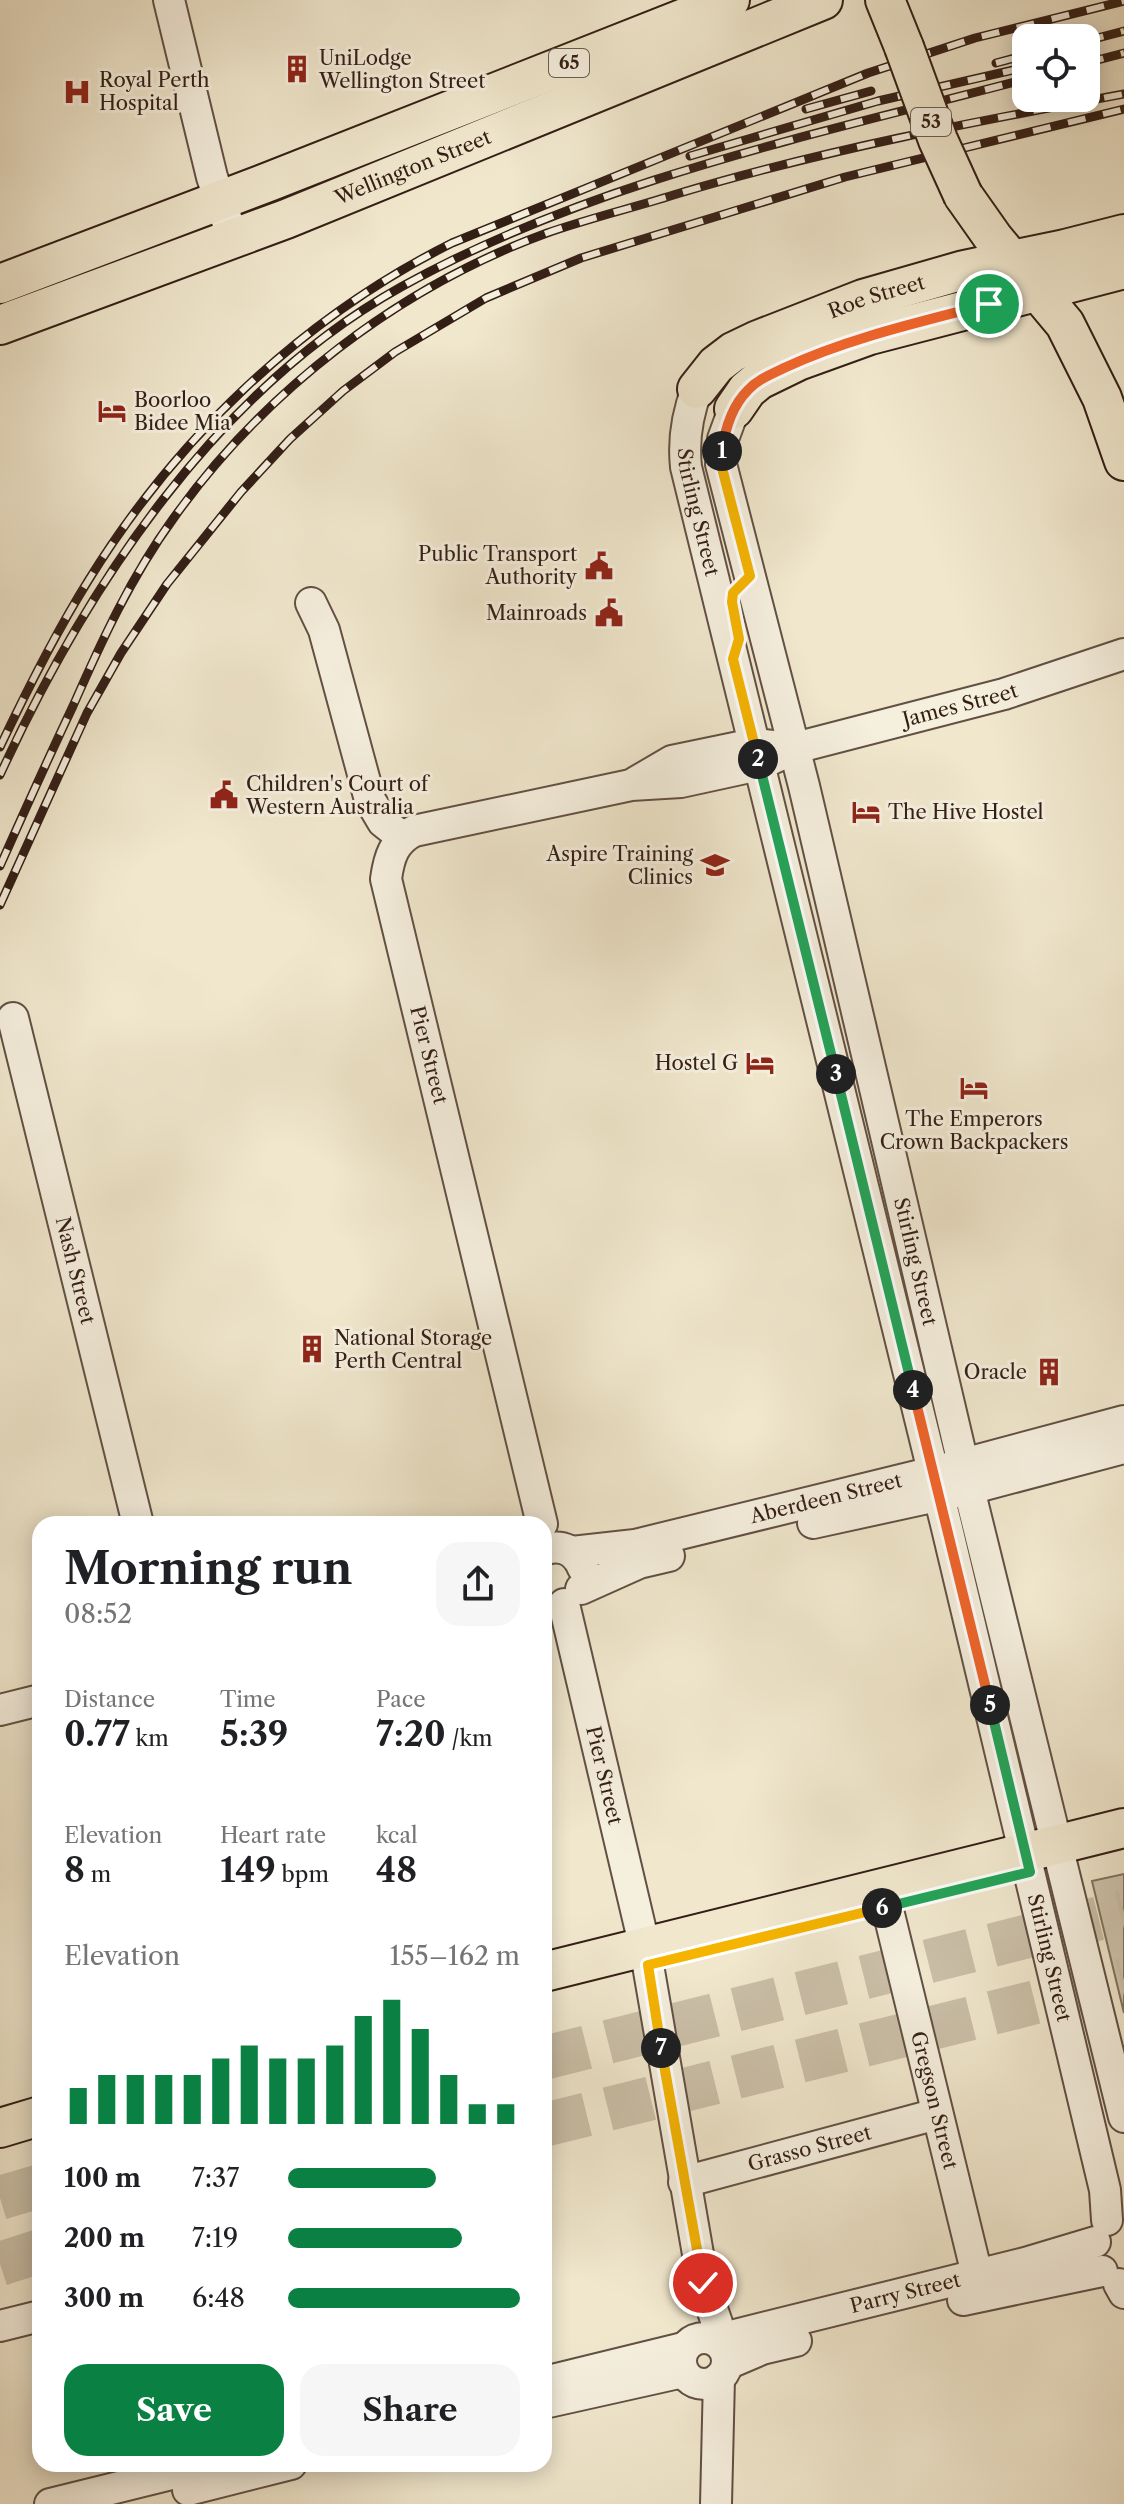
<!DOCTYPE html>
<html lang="en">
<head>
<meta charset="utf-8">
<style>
  :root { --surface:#fff; --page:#f6f6f6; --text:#202124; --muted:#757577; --accent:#0b8043 }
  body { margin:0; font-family:"Libre Caslon Text",serif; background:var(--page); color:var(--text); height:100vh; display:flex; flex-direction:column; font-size:30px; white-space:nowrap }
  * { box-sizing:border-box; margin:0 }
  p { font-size:26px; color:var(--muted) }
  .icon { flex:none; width:44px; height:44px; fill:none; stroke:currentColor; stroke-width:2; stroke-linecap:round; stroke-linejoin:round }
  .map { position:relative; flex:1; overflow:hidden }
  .drawer { position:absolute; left:32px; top:1516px; width:520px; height:956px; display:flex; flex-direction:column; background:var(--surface); border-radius:24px; box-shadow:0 4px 20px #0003 }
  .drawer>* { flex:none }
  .fabs { position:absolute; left:1012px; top:24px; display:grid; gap:16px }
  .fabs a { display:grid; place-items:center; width:88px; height:88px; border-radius:16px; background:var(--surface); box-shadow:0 4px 20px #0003; font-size:40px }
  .pin { position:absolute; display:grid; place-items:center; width:68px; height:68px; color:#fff; margin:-34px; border:4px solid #fff; border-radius:50%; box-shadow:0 2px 8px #0007 }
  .km { position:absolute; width:40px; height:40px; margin:-20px; border-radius:50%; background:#222; color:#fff; font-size:22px; line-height:40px; text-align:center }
  .round { display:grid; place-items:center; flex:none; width:84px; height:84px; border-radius:24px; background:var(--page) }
  .overview { display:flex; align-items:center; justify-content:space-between; height:136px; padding:0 32px }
  h1 { font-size:44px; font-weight:700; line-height:60px }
  .figures { display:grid; grid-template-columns:repeat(3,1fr); gap:12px; height:136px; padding:8px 32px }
  .figures div { display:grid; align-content:center }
  .figures b { font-size:34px; font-weight:700 }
  .figures small { font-size:22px; font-weight:400 }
  .figures p { font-size:22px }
  .chart { height:224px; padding:16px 32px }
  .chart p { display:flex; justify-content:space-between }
  .chart svg { width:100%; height:144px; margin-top:8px; stroke:var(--accent); stroke-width:6 }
  .action { display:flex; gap:16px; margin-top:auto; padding:16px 32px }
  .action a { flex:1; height:92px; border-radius:24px; background:var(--accent); color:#fff; font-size:32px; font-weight:700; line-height:92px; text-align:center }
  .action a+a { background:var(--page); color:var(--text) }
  ul { padding:0 32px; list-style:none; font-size:26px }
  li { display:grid; grid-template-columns:128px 96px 1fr; align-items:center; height:60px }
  li i { height:20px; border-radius:10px; background:var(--accent) }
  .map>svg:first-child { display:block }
  .green { fill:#d0c5ae; stroke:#827262; stroke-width:2 }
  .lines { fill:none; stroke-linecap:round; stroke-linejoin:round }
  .highway-tunnel { stroke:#cabfa8; stroke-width:44; stroke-dasharray:44 22; stroke-linecap:butt }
  .minor-casing { stroke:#625044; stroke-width:34 }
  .major-casing { stroke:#331e16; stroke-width:42 }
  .minor { stroke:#f5efde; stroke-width:30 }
  .major { stroke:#f0e7cd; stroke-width:38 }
  .rail-casing { stroke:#331e16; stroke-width:9 }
  .rail { stroke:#f5efde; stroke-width:6; stroke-dasharray:18; stroke-linecap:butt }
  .major-bridge-casing { stroke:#331e16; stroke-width:42; stroke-linecap:butt }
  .major-bridge { stroke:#f0e7cd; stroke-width:38 }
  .split-1-casing { stroke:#fff; stroke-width:16 }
  .split-2-casing { stroke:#fff; stroke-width:16 }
  .split-3-casing { stroke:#fff; stroke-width:16 }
  .split-4-casing { stroke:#fff; stroke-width:16 }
  .split-5-casing { stroke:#fff; stroke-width:16 }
  .split-6-casing { stroke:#fff; stroke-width:16 }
  .split-7-casing { stroke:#fff; stroke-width:16 }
  .split-8-casing { stroke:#fff; stroke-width:16 }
  .split-1 { stroke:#f0652b; stroke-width:10 }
  .split-2 { stroke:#f5b400; stroke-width:10 }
  .split-3 { stroke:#22a559; stroke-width:10 }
  .split-4 { stroke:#22a559; stroke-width:10 }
  .split-5 { stroke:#f0652b; stroke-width:10 }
  .split-6 { stroke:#22a559; stroke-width:10 }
  .split-7 { stroke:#f5b400; stroke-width:10 }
  .split-8 { stroke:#f5b400; stroke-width:10 }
  .labels { text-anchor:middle; stroke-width:6; stroke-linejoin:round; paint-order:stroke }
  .shield { fill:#f5efde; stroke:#6d5d52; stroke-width:2 }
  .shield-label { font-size:18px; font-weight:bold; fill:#331e16 }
  .poi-label { font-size:20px; fill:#331e16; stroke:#f5efde; text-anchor:start }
  .street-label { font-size:20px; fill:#331e16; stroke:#f5efde }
</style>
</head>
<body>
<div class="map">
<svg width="1124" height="2504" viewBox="0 0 1124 2504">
  <rect width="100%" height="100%" fill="#f0e7cd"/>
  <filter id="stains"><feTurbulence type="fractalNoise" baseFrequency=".0025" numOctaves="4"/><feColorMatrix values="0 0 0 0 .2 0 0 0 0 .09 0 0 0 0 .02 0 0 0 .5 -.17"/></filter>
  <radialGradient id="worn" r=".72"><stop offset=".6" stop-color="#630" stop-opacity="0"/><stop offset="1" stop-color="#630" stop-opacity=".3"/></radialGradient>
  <path class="green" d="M1124,1874V2013L1092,1881Z"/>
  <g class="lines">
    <path class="highway-tunnel" d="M544,2058L1124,1912
      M544,2125L1124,1980
      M0,2198L40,2186
      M0,2264L40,2251"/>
    <defs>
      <g id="minor">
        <path d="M169,0L212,177L233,238"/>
        <path id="s1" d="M697,389C687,415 683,439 686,467L946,1524L1105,2190L1107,2220"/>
        <path id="s2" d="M734,409L723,439L721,464L804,786L969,1489L1124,2117"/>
        <path d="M311,603L324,630L370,800L383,822L402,837"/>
        <path d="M636,782L672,761L754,744L773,746"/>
        <path id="s3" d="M13,1018L138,1524"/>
        <path d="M813,1523L969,1489L1124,1448"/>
        <path id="s4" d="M542,1524L386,879C389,857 394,841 414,831L631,785L681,782L759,765L795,748L1004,694L1124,654"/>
        <path d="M544,1550C562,1543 576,1551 583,1568"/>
        <path id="s5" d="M572,1552L635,1545L933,1472L1124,1421"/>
        <path d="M581,1589L639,1563L669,1556"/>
        <path id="s6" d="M564,1604L645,1948"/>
        <path d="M0,1710L40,1700"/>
        <path id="s7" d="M887,1906L982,2295"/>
        <path d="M648,1965L703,2283L717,2323L712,2339"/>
        <path id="s8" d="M684,2182L937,2114"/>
        <path d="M1119,2284L1124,2293"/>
        <path d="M963,2300L1102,2271"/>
        <path d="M0,2326L40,2316"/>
        <circle cx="704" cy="2361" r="23"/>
        <path id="s9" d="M715,2340L1025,2263L1095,2242"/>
        <path d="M727,2364L762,2349L796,2341"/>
        <path d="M544,2382L683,2348"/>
        <path d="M544,2403L683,2372"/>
        <path d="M188,2490L291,2464"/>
        <path d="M50,2504L212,2464"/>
        <path d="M716,2504L719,2378"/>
      </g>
      <g id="major">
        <path d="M885,0L904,47"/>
        <path d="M963,195L994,239L1065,324L1102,398L1124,461"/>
        <path d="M0,284L271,181L730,0"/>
        <path id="s10" d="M0,325L286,219L823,0"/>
        <path id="s11" d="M697,389L716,365L733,352L758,340L863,299L964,270L1065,249L1124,234"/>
        <path d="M734,409L747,390L759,380L798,361L870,335L1124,269"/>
        <path d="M544,1972L1124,1828"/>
        <path d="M0,2128L40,2116"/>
      </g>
    </defs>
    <use href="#minor" class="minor-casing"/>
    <use href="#major" class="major-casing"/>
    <use href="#minor" class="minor"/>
    <use href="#major" class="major"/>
    <defs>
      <path id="rail" d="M1086,41L1124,31
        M996,63L1026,55
        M1086,63L1124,53
        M806,109L871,91
        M690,156L878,101L1018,69
        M0,747C27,690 55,634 88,581C176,438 302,318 452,243L868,73L975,38L1124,1
        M0,775C86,587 216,390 401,287C593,180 815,135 1026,79
        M0,866C24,812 48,759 73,706C102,640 131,577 173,519C264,391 399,287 547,233C590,218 636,207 680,193C828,149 973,122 1124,94
        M0,905L87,713L121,653L167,584L241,492L290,439L343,391L395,352L486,298L581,258L845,177L1124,109"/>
    </defs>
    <use href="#rail" class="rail-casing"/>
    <use href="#rail" class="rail"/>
    <defs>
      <path id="major-bridge" d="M904,47L938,140L963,195"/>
    </defs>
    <use href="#major-bridge" class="major-bridge-casing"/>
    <use href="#major-bridge" class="major-bridge"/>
  </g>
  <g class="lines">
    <defs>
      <path id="split-1" d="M722,451C725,429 732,406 748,390C758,379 772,374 784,368C849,338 920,322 989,304"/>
      <path id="split-2" d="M722,451L721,464L750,576L733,593L732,602L739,639L733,659L758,759"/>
      <path id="split-3" d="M758,759L836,1074"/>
      <path id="split-4" d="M836,1074L913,1390"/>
      <path id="split-5" d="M913,1390L990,1705"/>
      <path id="split-6" d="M882,1908L1030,1872L990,1705"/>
      <path id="split-7" d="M661,2048L648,1965L882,1908"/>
      <path id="split-8" d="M661,2048L703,2283"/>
    </defs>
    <use href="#split-1" class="split-1-casing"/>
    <use href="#split-2" class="split-2-casing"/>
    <use href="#split-3" class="split-3-casing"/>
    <use href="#split-4" class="split-4-casing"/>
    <use href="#split-5" class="split-5-casing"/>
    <use href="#split-6" class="split-6-casing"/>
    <use href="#split-7" class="split-7-casing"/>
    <use href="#split-8" class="split-8-casing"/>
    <use href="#split-1" class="split-1"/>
    <use href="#split-2" class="split-2"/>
    <use href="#split-3" class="split-3"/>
    <use href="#split-4" class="split-4"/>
    <use href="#split-5" class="split-5"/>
    <use href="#split-6" class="split-6"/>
    <use href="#split-7" class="split-7"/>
    <use href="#split-8" class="split-8"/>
  </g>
  <defs>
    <symbol id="building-bare" viewBox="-9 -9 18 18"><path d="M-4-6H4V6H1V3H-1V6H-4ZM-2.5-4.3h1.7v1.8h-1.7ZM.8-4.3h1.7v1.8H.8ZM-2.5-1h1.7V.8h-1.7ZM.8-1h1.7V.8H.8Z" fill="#8f2418" stroke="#f5efde" stroke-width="2.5" paint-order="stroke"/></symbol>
    <symbol id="hospital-bare" viewBox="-9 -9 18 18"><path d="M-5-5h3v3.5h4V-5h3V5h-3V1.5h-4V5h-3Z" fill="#8f2418" stroke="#f5efde" stroke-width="2.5" paint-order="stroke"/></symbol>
    <symbol id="hotel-bare" viewBox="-9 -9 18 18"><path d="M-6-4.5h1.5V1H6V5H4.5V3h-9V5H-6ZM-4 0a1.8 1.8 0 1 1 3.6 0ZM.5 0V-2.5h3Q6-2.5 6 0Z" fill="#8f2418" stroke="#f5efde" stroke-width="2.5" paint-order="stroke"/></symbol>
    <symbol id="civic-bare" viewBox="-9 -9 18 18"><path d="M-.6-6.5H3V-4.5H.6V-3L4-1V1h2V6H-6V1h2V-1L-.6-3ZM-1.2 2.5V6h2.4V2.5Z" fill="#8f2418" stroke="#f5efde" stroke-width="2.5" paint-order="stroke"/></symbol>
    <symbol id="university-bare" viewBox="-9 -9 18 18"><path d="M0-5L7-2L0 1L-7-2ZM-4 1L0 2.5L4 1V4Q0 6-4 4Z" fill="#8f2418" stroke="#f5efde" stroke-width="2.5" paint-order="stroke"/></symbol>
  </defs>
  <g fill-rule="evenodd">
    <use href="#building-bare" x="277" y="49" width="40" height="40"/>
    <use href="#hospital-bare" x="57" y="72" width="40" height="40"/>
    <use href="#hotel-bare" x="92" y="391" width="40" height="40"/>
    <use href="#civic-bare" x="579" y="546" width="40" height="40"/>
    <use href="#civic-bare" x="589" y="593" width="40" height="40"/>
    <use href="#civic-bare" x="204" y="775" width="40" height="40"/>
    <use href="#hotel-bare" x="846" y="792" width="40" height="40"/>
    <use href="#university-bare" x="695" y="845" width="40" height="40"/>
    <use href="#hotel-bare" x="740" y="1043" width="40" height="40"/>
    <use href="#hotel-bare" x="954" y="1068" width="40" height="40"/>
    <use href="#building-bare" x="292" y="1329" width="40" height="40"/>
    <use href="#building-bare" x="1029" y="1352" width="40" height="40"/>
  </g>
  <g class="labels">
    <g class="shield">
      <rect x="549" y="49" width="40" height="28" rx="6"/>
      <rect x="911" y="108" width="40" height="28" rx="6"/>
    </g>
    <g class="shield-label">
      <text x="569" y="69">65</text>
      <text x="931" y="128">53</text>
    </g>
    <g class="poi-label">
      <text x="319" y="65">UniLodge<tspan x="319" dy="23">Wellington Street</tspan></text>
      <text x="99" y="87">Royal Perth<tspan x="99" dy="23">Hospital</tspan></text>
      <text x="134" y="407">Boorloo<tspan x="134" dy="23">Bidee Mia</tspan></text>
      <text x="577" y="561" text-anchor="end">Public Transport<tspan x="577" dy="23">Authority</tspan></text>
      <text x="587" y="620" text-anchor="end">Mainroads</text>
      <text x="246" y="791">Children's Court of<tspan x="246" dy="23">Western Australia</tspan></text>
      <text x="888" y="819">The Hive Hostel</text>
      <text x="693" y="861" text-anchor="end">Aspire Training<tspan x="693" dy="23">Clinics</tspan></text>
      <text x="738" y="1070" text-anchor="end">Hostel G</text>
      <text x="974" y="1126" text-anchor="middle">The Emperors<tspan x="974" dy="23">Crown Backpackers</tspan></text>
      <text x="334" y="1345">National Storage<tspan x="334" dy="23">Perth Central</tspan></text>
      <text x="1027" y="1379" text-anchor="end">Oracle</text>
    </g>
    <g class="street-label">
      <text dy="7" stroke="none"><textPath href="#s10" startOffset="442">Wellington Street</textPath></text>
      <text dy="7" stroke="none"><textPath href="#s11" startOffset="206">Roe Street</textPath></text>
      <text dy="7" stroke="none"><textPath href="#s1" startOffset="126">Stirling Street</textPath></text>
      <text dy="7" stroke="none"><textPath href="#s4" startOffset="1284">James Street</textPath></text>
      <text transform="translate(429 1055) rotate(76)" y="7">Pier Street</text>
      <text dy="7" stroke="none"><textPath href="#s2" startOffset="878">Stirling Street</textPath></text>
      <text dy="7" stroke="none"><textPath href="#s3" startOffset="260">Nash Street</textPath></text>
      <text dy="7" stroke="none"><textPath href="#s5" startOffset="260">Aberdeen Street</textPath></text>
      <text dy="7" stroke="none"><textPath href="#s6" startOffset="176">Pier Street</textPath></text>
      <text dy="7" stroke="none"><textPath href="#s1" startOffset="1614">Stirling Street</textPath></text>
      <text dy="7" stroke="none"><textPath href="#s7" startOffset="200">Gregson Street</textPath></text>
      <text dy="7" stroke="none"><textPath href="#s8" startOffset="130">Grasso Street</textPath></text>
      <text dy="7" stroke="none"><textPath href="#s9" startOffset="196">Parry Street</textPath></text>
    </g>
  </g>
  <rect width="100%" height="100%" filter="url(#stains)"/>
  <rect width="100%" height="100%" fill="url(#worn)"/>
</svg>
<div class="fabs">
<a><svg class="icon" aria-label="locate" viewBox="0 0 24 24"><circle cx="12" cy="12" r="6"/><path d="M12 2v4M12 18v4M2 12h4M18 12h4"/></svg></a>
</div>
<div class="pin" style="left:989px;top:304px;background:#1e9e55"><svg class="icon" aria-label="arrive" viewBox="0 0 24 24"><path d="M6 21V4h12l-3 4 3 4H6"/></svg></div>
<div class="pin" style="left:703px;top:2283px;background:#d93025"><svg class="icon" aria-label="check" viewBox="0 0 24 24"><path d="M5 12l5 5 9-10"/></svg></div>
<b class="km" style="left:722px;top:451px">1</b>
<b class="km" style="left:758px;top:759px">2</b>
<b class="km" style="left:836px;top:1074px">3</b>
<b class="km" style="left:913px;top:1390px">4</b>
<b class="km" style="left:990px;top:1705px">5</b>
<b class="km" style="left:882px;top:1908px">6</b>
<b class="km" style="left:661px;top:2048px">7</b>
<section class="drawer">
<div class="overview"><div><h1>Morning run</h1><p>08:52</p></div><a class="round"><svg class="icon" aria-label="share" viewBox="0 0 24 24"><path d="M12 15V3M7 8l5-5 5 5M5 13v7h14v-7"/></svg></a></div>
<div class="figures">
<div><p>Distance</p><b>0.77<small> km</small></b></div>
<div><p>Time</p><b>5:39</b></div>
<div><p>Pace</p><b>7:20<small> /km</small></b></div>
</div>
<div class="figures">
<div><p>Elevation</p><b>8<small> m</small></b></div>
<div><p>Heart rate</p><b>149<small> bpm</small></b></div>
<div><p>kcal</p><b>48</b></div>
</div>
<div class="chart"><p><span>Elevation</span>155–162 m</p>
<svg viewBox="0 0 160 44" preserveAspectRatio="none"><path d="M5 44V33M15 44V29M25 44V29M35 44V29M45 44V29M55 44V24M65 44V20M75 44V24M85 44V24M95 44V20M105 44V11M115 44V6M125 44V15M135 44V29M145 44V38M155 44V38"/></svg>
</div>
<ul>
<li><b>100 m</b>7:37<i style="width:64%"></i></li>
<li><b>200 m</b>7:19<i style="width:75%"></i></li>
<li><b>300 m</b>6:48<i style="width:100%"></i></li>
</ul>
<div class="action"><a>Save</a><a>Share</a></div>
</section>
</div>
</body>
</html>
